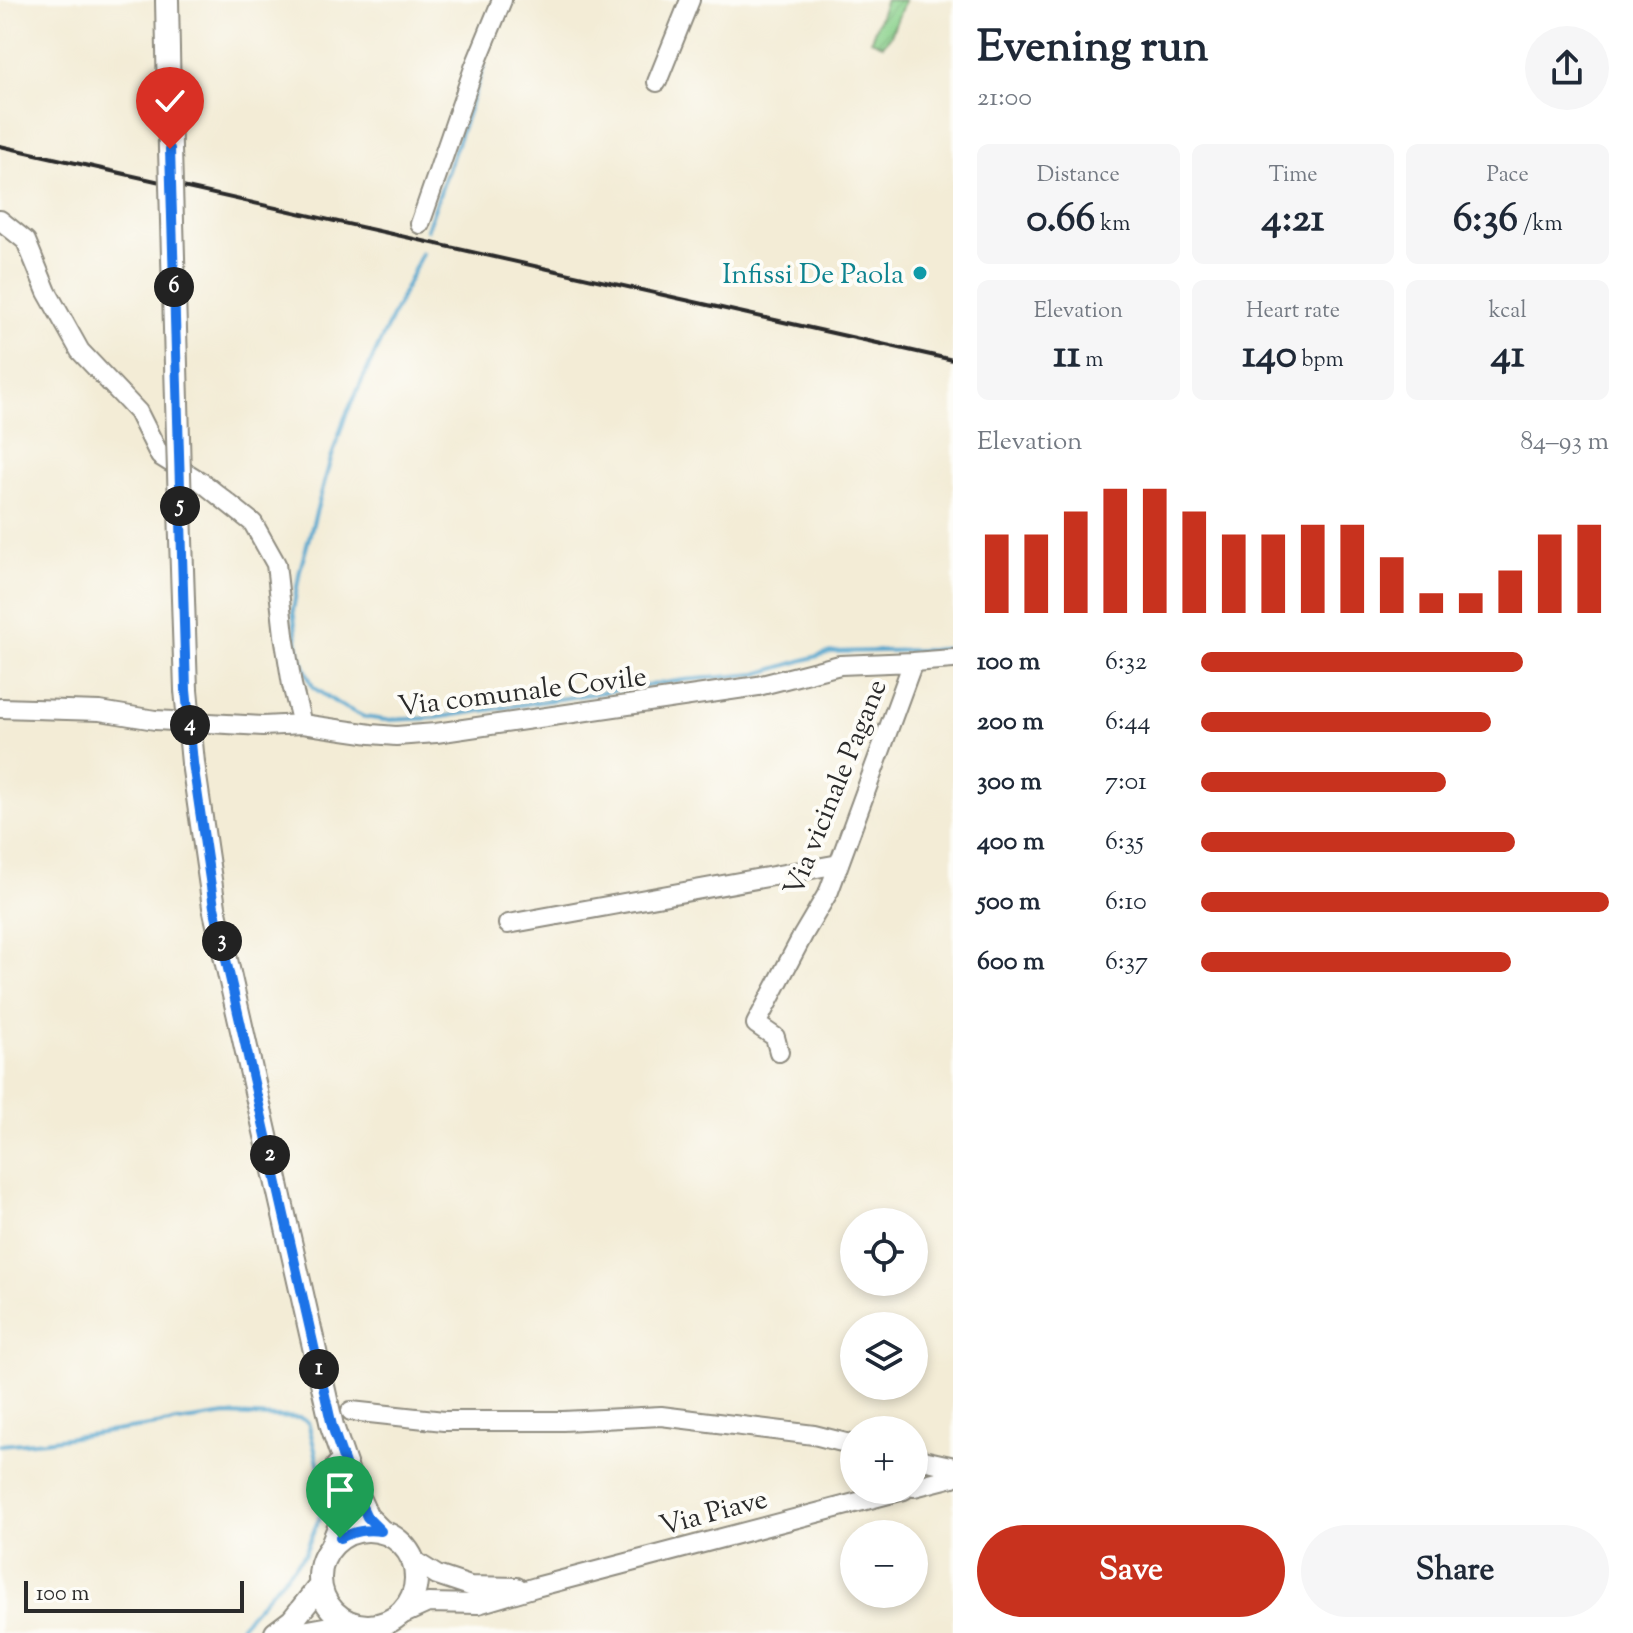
<!DOCTYPE html>
<html lang="en">
<head>
<meta charset="utf-8">
<style>
  :root { --surface:#fff; --page:#f6f6f7; --text:#1f2937; --muted:#747a83; --accent:#c8321e }
  body { margin:0; font-family:"Sorts Mill Goudy",serif; background:var(--page); color:var(--text); height:100vh; display:flex; flex-direction:column; font-size:30px; white-space:nowrap }
  * { box-sizing:border-box; margin:0 }
  p { font-size:26px; color:var(--muted) }
  .icon { flex:none; width:44px; height:44px; fill:none; stroke:currentColor; stroke-width:2; stroke-linecap:round; stroke-linejoin:round }
  .map { position:relative; flex:1; overflow:hidden }
  .panel { display:flex; flex-direction:column; background:var(--surface); width:680px }
  .panel>* { flex:none }
  .fabs { position:absolute; left:840px; top:1208px; display:grid; gap:16px }
  .fabs a { display:grid; place-items:center; width:88px; height:88px; border-radius:50%; background:var(--surface); box-shadow:0 4px 12px #0003; font-size:40px }
  .scale { position:absolute; left:24px; bottom:20px; width:220px; box-sizing:border-box; padding-left:8px; border:4px solid #2b2b2b; border-top:0; font-size:22px; line-height:28px; white-space:nowrap; color:#2b2b2b; -webkit-text-stroke:6px #fdfcf7; paint-order:stroke }
  .pin { position:absolute; display:grid; place-items:center; width:68px; height:68px; color:#fff; margin:-82px -34px; border-radius:50% 50% 50% 0; rotate:-45deg; box-shadow:0 0 8px #0007 }
  .pin .icon { rotate:45deg }
  .km { position:absolute; width:40px; height:40px; margin:-20px; border-radius:50%; background:#222; color:#fff; font-size:22px; line-height:40px; text-align:center }
  .round { display:grid; place-items:center; flex:none; width:84px; height:84px; border-radius:42px; background:var(--page) }
  .headline { display:flex; align-items:center; justify-content:space-between; height:136px; padding:0 24px }
  h1 { font-size:44px; font-weight:800; line-height:60px }
  .stats { display:grid; grid-template-columns:repeat(3,1fr); gap:12px; height:136px; padding:8px 24px }
  .stats div { display:grid; align-content:center; border-radius:12px; background:var(--page); text-align:center }
  .stats b { font-size:40px; font-weight:800 }
  .stats small { font-size:22px; font-weight:400 }
  .stats p { font-size:22px }
  .chart { height:224px; padding:16px 24px }
  .chart p { display:flex; justify-content:space-between }
  .chart svg { width:100%; height:144px; margin-top:8px; stroke:var(--accent); stroke-width:6 }
  .cta { display:flex; gap:16px; margin-top:auto; padding:16px 24px }
  .cta a { flex:1; height:92px; border-radius:48px; background:var(--accent); color:#fff; font-size:32px; font-weight:800; line-height:92px; text-align:center }
  .cta a+a { background:var(--page); color:var(--text) }
  ul { padding:0 24px; list-style:none; font-size:26px }
  li { display:grid; grid-template-columns:128px 96px 1fr; align-items:center; height:60px }
  li i { height:20px; border-radius:10px; background:var(--accent) }
  main { display:flex; flex:1; min-height:0 }
  .map>svg:first-child { display:block }
  .garden { fill:url(#garden-furrows); stroke:#5b7e5c; stroke-width:2 }
  .lines { fill:none; stroke-linecap:round; stroke-linejoin:round }
  .stream { stroke:#52a5cd; stroke-width:4 }
  .minor-casing { stroke:#8f8c80; stroke-width:22 }
  .major-casing { stroke:#8f8c80; stroke-width:26 }
  .minor { stroke:#fff; stroke-width:18 }
  .major { stroke:#fff; stroke-width:22 }
  .rail { stroke:#2b2b2b; stroke-width:4 }
  .major-bridge-casing { stroke:#8f8c80; stroke-width:26; stroke-linecap:butt }
  .major-bridge { stroke:#fff; stroke-width:22 }
  .route-casing { stroke:#fff; stroke-width:16 }
  .route { stroke:#1a73e8; stroke-width:10 }
  .culture-dot { fill:#0f9aa8; stroke:#fdfcf7; stroke-width:3 }
  .labels { text-anchor:middle; stroke-width:8; stroke-linejoin:round; paint-order:stroke }
  .culture-label { font-size:28px; fill:#0d838f; stroke:#fdfcf7; text-anchor:end }
  .street-label { font-size:28px; fill:#2b2b2b; stroke:#fdfcf7 }
</style>
</head>
<body>
<main>
<div class="map">
<svg width="953" height="1633" viewBox="0 0 953 1633">
  <defs>
    <pattern id="garden-furrows" width="10" height="10" patternUnits="userSpaceOnUse" patternTransform="scale(2)"><rect width="10" height="10" fill="#8bd28d"/><path d="M-1 1l2-2M0 10L10 0M9 11l2-2" fill="none" stroke="#78b47a"/></pattern>
  </defs>
  <rect width="100%" height="100%" fill="#fdfcf7"/>
  <filter id="ink" filterUnits="userSpaceOnUse"><feTurbulence type="fractalNoise" baseFrequency=".0125" numOctaves="2"/><feDisplacementMap in="SourceGraphic" scale="16" xChannelSelector="R" yChannelSelector="G"/><feConvolveMatrix kernelMatrix="1 2 1 2 8 2 1 2 1" color-interpolation-filters="sRGB"/></filter>
  <filter id="wash" filterUnits="userSpaceOnUse"><feTurbulence type="fractalNoise" baseFrequency=".006" numOctaves="4" result="noise"/><feDisplacementMap in="SourceGraphic" scale="32" xChannelSelector="R" yChannelSelector="G"/><feGaussianBlur stdDeviation="1.8" result="paint"/><feColorMatrix in="noise" values="0 0 0 0 0 0 0 0 0 0 0 0 0 0 0 0 0 1.4 0 .05"/><feComposite in="paint" operator="in"/></filter>
  <g filter="url(#wash)">
    <rect width="100%" height="100%" fill="#f3ecd6"/>
    <path class="garden" d="M886,0H905L890,37L883,45L871,40Z"/>
    <g class="lines">
      <path class="stream" d="M427,230L484,66
        M422,253L345,417L330,462L300,570L293,610L299,654L313,687L338,704L364,717L385,720L434,718L684,680L757,674L831,652L931,650L953,648
        M0,1445L45,1441L226,1415L300,1418L308,1422L327,1499L304,1555L241,1625L236,1633"/>
    </g>
  </g>
  <g filter="url(#ink)">
    <g class="lines">
      <defs>
        <path id="minor" d="M657,82L690,0
          M0,220L26,241L47,292L80,351L138,412L160,456L203,483L253,523L276,564L284,635L292,685L302,724
          M420,224L474,68L502,0
          M0,708L100,711L155,720L263,726L302,724L371,734L396,736L436,733L758,686L840,665L913,662L953,659
          M508,924L839,864
          M779,1052L775,1037L756,1024L803,935L829,891L913,662
          M351,1411L444,1421H563L661,1416L814,1435L854,1445
          M914,1458L950,1466L953,1477
          M914,1487L953,1477
          M413,1560L437,1575L470,1586L517,1587
          M397,1617L428,1603L478,1604L536,1587L904,1490"/>
        <path id="major" d="M167,0L170,149
          M180,509L186,690
          M193,763L214,907L332,1426L353,1487L367,1517L381,1531
          M320 1578a48 48 0 1 1 96 0a48 48 0 1 1-96 0Z
          M331,1547L340,1525L337,1467
          M276,1633L292,1621L320,1586
          M303,1633L352,1624"/>
      </defs>
      <use href="#minor" class="minor-casing"/>
      <use href="#major" class="major-casing"/>
      <use href="#minor" class="minor"/>
      <use href="#major" class="major"/>
      <path class="rail" d="M0,146L953,360"/>
      <defs>
        <path id="major-bridge" d="M170,149L180,509
          M186,690L193,763"/>
      </defs>
      <use href="#major-bridge" class="major-bridge-casing"/>
      <use href="#major-bridge" class="major-bridge"/>
    </g>
  </g>
  <g class="lines" filter="url(#ink)">
    <defs>
      <path id="route" d="M170,149L186,690L193,763L214,907L332,1426L353,1487L367,1517L381,1531C365,1529 355,1531 340,1538"/>
    </defs>
    <use href="#route" class="route-casing"/>
    <use href="#route" class="route"/>
  </g>
  <circle class="culture-dot" cx="920" cy="273" r="8"/>
  <g class="labels">
    <g class="culture-label">
      <text x="904" y="283">Infissi De Paola</text>
    </g>
    <g class="street-label">
      <text transform="translate(522 690) rotate(-7)" y="10">Via comunale Covile</text>
      <text transform="translate(834 787) rotate(-68)" y="10">Via vicinale Pagane</text>
      <text transform="translate(713 1511) rotate(-15)" y="10">Via Piave</text>
    </g>
  </g>
</svg>
<div class="fabs">
<a><svg class="icon" aria-label="locate" viewBox="0 0 24 24"><circle cx="12" cy="12" r="6"/><path d="M12 2v4M12 18v4M2 12h4M18 12h4"/></svg></a>
<a><svg class="icon" aria-label="layers" viewBox="0 0 24 24"><path d="M12 4l9 5-9 5-9-5zM3 14l9 5 9-5"/></svg></a>
<a>+</a>
<a>−</a>
</div>
<div class="scale">100 m</div>
<div class="pin" style="left:340px;top:1538px;background:#1e9e55"><svg class="icon" aria-label="arrive" viewBox="0 0 24 24"><path d="M6 21V4h12l-3 4 3 4H6"/></svg></div>
<div class="pin" style="left:170px;top:149px;background:#d93025"><svg class="icon" aria-label="check" viewBox="0 0 24 24"><path d="M5 12l5 5 9-10"/></svg></div>
<b class="km" style="left:319px;top:1369px">1</b>
<b class="km" style="left:270px;top:1155px">2</b>
<b class="km" style="left:222px;top:941px">3</b>
<b class="km" style="left:190px;top:725px">4</b>
<b class="km" style="left:180px;top:506px">5</b>
<b class="km" style="left:174px;top:287px">6</b>
</div>
<section class="panel">
<div class="headline"><div><h1>Evening run</h1><p>21:00</p></div><a class="round"><svg class="icon" aria-label="share" viewBox="0 0 24 24"><path d="M12 15V3M7 8l5-5 5 5M5 13v7h14v-7"/></svg></a></div>
<div class="stats">
<div><p>Distance</p><b>0.66<small> km</small></b></div>
<div><p>Time</p><b>4:21</b></div>
<div><p>Pace</p><b>6:36<small> /km</small></b></div>
</div>
<div class="stats">
<div><p>Elevation</p><b>11<small> m</small></b></div>
<div><p>Heart rate</p><b>140<small> bpm</small></b></div>
<div><p>kcal</p><b>41</b></div>
</div>
<div class="chart"><p><span>Elevation</span>84–93 m</p>
<svg viewBox="0 0 160 44" preserveAspectRatio="none"><path d="M5 44V20M15 44V20M25 44V13M35 44V6M45 44V6M55 44V13M65 44V20M75 44V20M85 44V17M95 44V17M105 44V27M115 44V38M125 44V38M135 44V31M145 44V20M155 44V17"/></svg>
</div>
<ul>
<li><b>100 m</b>6:32<i style="width:79%"></i></li>
<li><b>200 m</b>6:44<i style="width:71%"></i></li>
<li><b>300 m</b>7:01<i style="width:60%"></i></li>
<li><b>400 m</b>6:35<i style="width:77%"></i></li>
<li><b>500 m</b>6:10<i style="width:100%"></i></li>
<li><b>600 m</b>6:37<i style="width:76%"></i></li>
</ul>
<div class="cta"><a>Save</a><a>Share</a></div>
</section>
</main>
</body>
</html>
